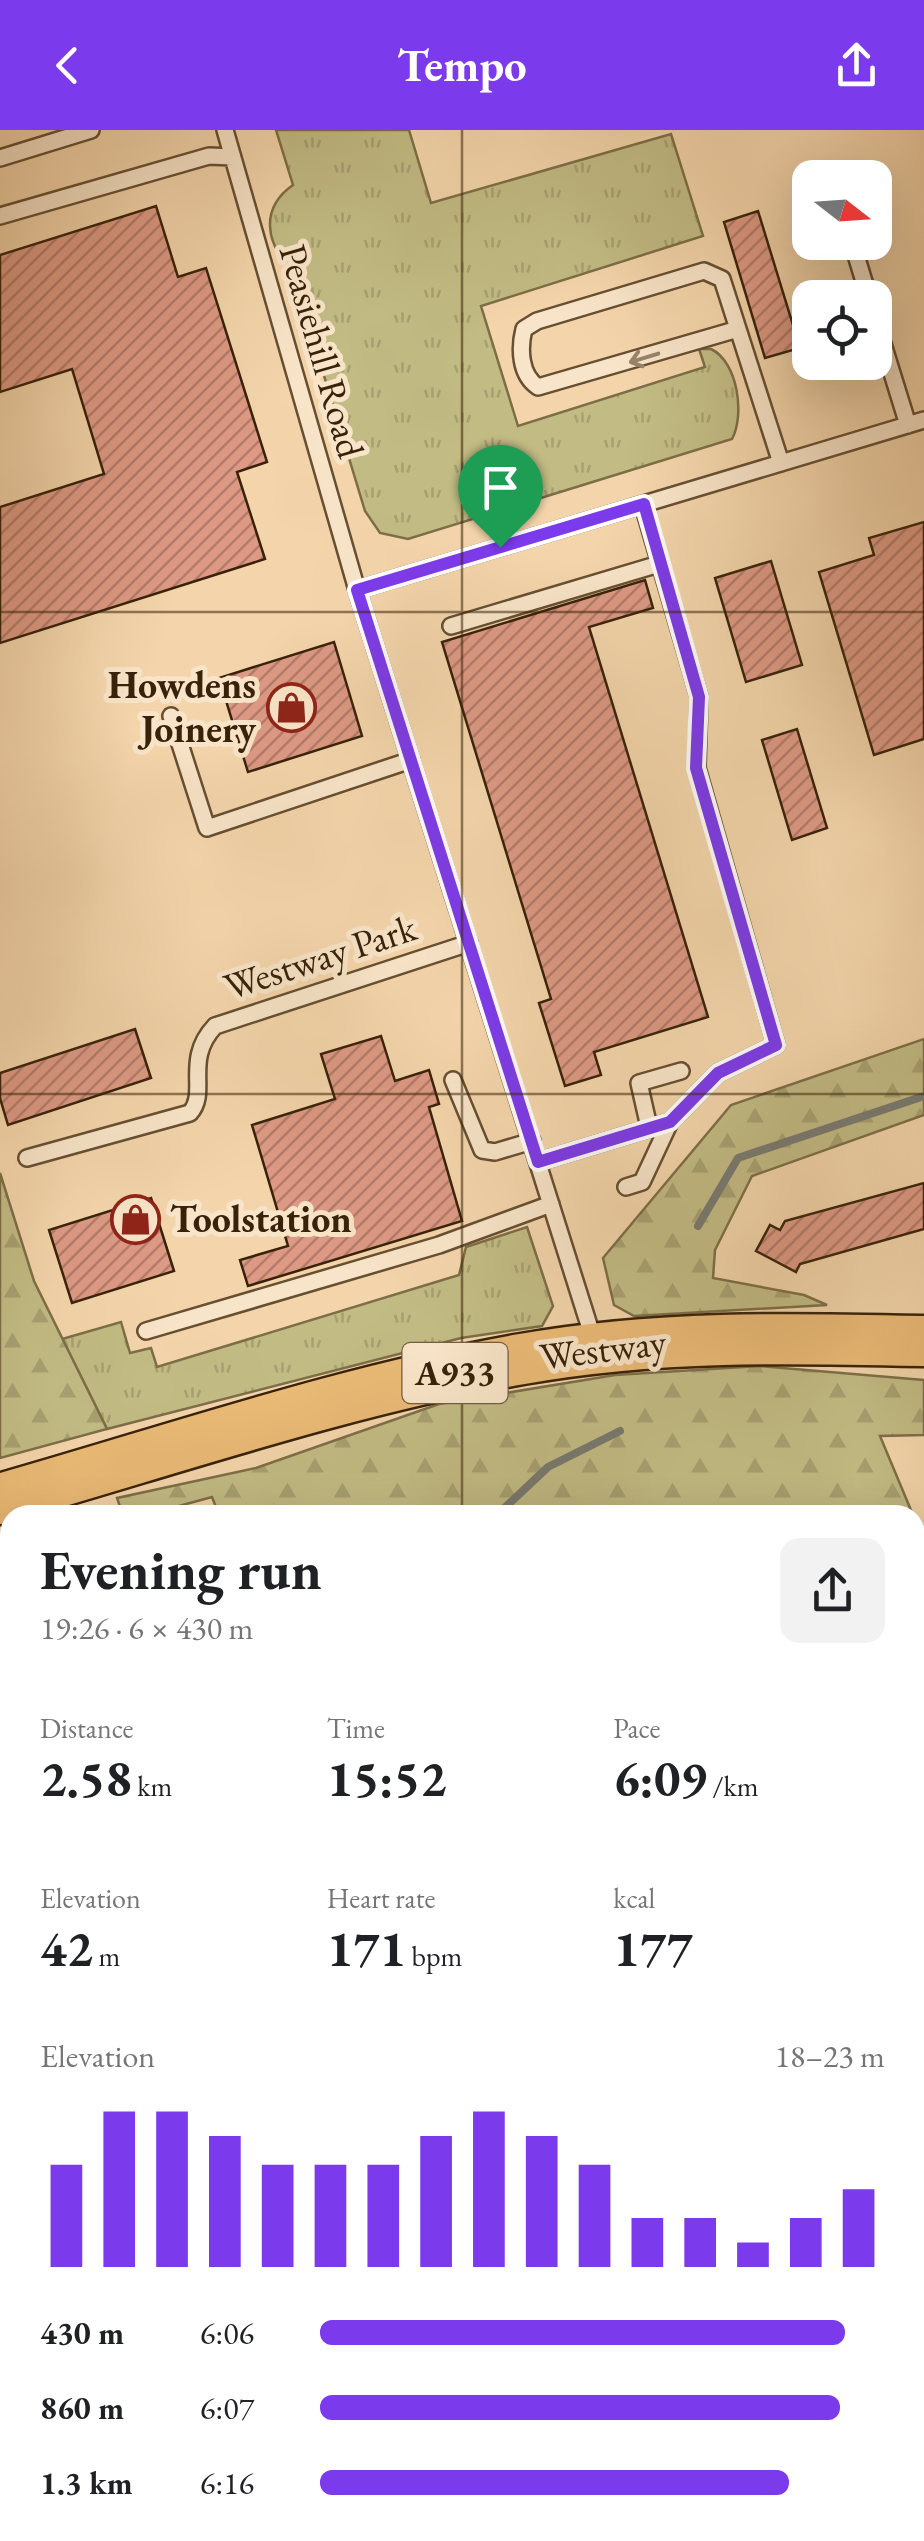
<!DOCTYPE html>
<html lang="en">
<head>
<meta charset="utf-8">
<style>
  :root { --surface:#fff; --page:#f2f2f2; --text:#202124; --muted:#757577; --accent:#7c3aed }
  body { margin:0; font-family:"EB Garamond",serif; background:var(--page); color:var(--text); height:100vh; display:flex; flex-direction:column; font-size:38px; white-space:nowrap }
  * { box-sizing:border-box; margin:0 }
  p { font-size:32px; color:var(--muted) }
  .icon { flex:none; width:55px; height:55px; fill:none; stroke:currentColor; stroke-width:2; stroke-linecap:round; stroke-linejoin:round }
  .map { position:relative; flex:1; overflow:hidden }
  .details { position:absolute; left:0px; top:1375px; width:925px; height:1038px; display:flex; flex-direction:column; background:var(--surface); border-radius:30px 30px 0 0; box-shadow:0 10px 40px #0002 }
  .details>* { flex:none }
  .needle { width:65px; rotate:107deg }
  .fabs { position:absolute; left:792px; top:30px; display:grid; gap:20px }
  .fabs a { display:grid; place-items:center; width:100px; height:100px; border-radius:20px; background:var(--surface); box-shadow:0 10px 40px #0002; font-size:50px }
  .pin { position:absolute; display:grid; place-items:center; width:85px; height:85px; color:#fff; margin:-102px -42px; border-radius:50% 50% 50% 0; rotate:-45deg; box-shadow:0 0 10px #0007 }
  .pin .icon { rotate:45deg }
  .round { display:grid; place-items:center; flex:none; width:105px; height:105px; border-radius:20px; background:var(--page) }
  .overview { display:flex; align-items:center; justify-content:space-between; height:170px; padding:0 40px }
  h1 { font-size:55px; font-weight:700; line-height:75px }
  .metrics { display:grid; grid-template-columns:repeat(3,1fr); gap:15px; height:170px; padding:10px 40px }
  .metrics div { display:grid; align-content:center }
  .metrics b { font-size:50px; font-weight:700 }
  .metrics small { font-size:28px; font-weight:400 }
  .metrics p { font-size:28px }
  .chart { height:280px; padding:20px 40px }
  .chart p { display:flex; justify-content:space-between }
  .chart svg { width:100%; height:180px; margin-top:10px; stroke:var(--accent); stroke-width:6 }
  ul { padding:0 40px; list-style:none; font-size:32px }
  li { display:grid; grid-template-columns:160px 120px 1fr; align-items:center; height:75px }
  li i { height:25px; border-radius:12px; background:var(--accent) }
  header { display:flex; justify-content:space-between; align-items:center; height:130px; padding:0 40px; background:var(--accent); color:#fff; font-size:45px; font-weight:700 }
  .map>svg:first-child { display:block }
  .grass { fill:url(#grass-tufts); stroke:#7d6e47; stroke-width:2.5 }
  .forest { fill:url(#forest-firs); stroke:#7d6e47; stroke-width:2.5 }
  .lines { fill:none; stroke-linecap:round; stroke-linejoin:round }
  .stream { stroke:#787a71; stroke-width:8 }
  .building { fill:url(#building-hatch); stroke:#38220a; stroke-width:2.5 }
  .lane-casing { stroke:#674f32; stroke-width:20 }
  .primary-casing { stroke:#38220a; stroke-width:55 }
  .lane { stroke:#f8e4c8; stroke-width:15 }
  .primary { stroke:#eaba76; stroke-width:50 }
  .oneway { stroke:#988369 }
  .route-casing { stroke:#fff; stroke-width:20 }
  .route { stroke:#7c3aed; stroke-width:12 }
  .grid { fill:none; stroke:#38220a; stroke-width:2.5; stroke-opacity:0.55 }
  .labels { text-anchor:middle; stroke-width:10; stroke-linejoin:round; paint-order:stroke }
  .shield { fill:#f8e4c8; stroke:#725c43; stroke-width:2.5 }
  .shield-label { font-size:35px; font-weight:bold; fill:#38220a }
  .street-label { font-size:38px; fill:#38220a; stroke:#f8e4c8 }
  .poi-label { font-size:38px; font-weight:bold; fill:#38220a; stroke:#f8e4c8; text-anchor:end }
</style>
</head>
<body>
<header><svg class="icon" aria-label="back" viewBox="0 0 24 24"><path d="M15 5l-7 7 7 7"/></svg>Tempo<svg class="icon" aria-label="share" viewBox="0 0 24 24"><path d="M12 15V3M7 8l5-5 5 5M5 13v7h14v-7"/></svg></header>
<div class="map">
<svg width="924" height="2411" viewBox="0 0 924 2411">
  <defs>
    <pattern id="grass-tufts" width="24" height="20" patternUnits="userSpaceOnUse" patternTransform="scale(2.5)"><rect width="24" height="20" fill="#c2bb84"/><path d="M3 7l-1-3M5 7V3M7 7l1-3M15 17l-1-3M17 17v-4M19 17l1-3" fill="none" stroke="#a7a071"/></pattern>
    <pattern id="forest-firs" width="22" height="20" patternUnits="userSpaceOnUse" patternTransform="scale(2.5)"><rect width="22" height="20" fill="#c2bb84"/><path d="M5 1l3.5 6h-7zM16 11l3.5 6h-7z" fill="#a7a071"/></pattern>
    <pattern id="building-hatch" width="6" height="6" patternUnits="userSpaceOnUse" patternTransform="scale(2.5)"><rect width="6" height="6" fill="#dd9984"/><path d="M-1 1l2-2M0 6l6-6M5 7l2-2" fill="none" stroke="#b47c6a"/></pattern>
  </defs>
  <rect width="100%" height="100%" fill="#f4d5ab"/>
  <filter id="stains"><feTurbulence type="fractalNoise" baseFrequency=".002" numOctaves="4"/><feColorMatrix values="0 0 0 0 .2 0 0 0 0 .09 0 0 0 0 .02 0 0 0 .5 -.17"/></filter>
  <radialGradient id="worn" r=".72"><stop offset=".6" stop-color="#630" stop-opacity="0"/><stop offset="1" stop-color="#630" stop-opacity=".3"/></radialGradient>
  <path class="grass" d="M276,0H409L431,73L671,4L703,106L481,176L518,296L705,237L699,219H711C738,232 745,285 732,309L408,409L380,403L365,381L292,140C265,113 260,78 293,55Z
    M527,1097L553,1176L542,1196L461,1208L107,1299L62,1209L121,1192L130,1223L151,1218L157,1237L459,1145L466,1117Z
    M915,2351C924,2374 924,2389 914,2411H724L720,2404L915,2402Z"/>
  <path class="forest" d="M924,909V985L752,1046L715,1120L713,1148L804,1165L827,1175L634,1186L614,1175L603,1128L731,975Z
    M0,1043L34,1151L107,1299L0,1328Z
    M760,1236L924,1250V1305L880,1306L913,1385H219L212,1367L146,1385H123L117,1368L256,1338L439,1274L615,1245Z
    M915,1390L924,1412V1606L915,1583Z
    M10,1559V1680L0,1681V1561Z
    M924,1990V2157L915,2162V2000Z"/>
  <g class="lines">
    <path class="stream" d="M698,1096L738,1028L924,966
      M497,1385L548,1337L620,1301
      M0,1619L10,1618"/>
  </g>
  <path class="building" d="M156,76L178,147L206,138L267,332L237,342L265,429L0,513V377L104,344L72,239L0,262V125Z
    M758,81L800,218L765,228L724,92Z
    M924,392V609L874,625L819,442L874,425L869,408Z
    M771,431L802,535L746,552L715,448Z
    M645,450L653,478L589,497L708,887L594,922L601,945L565,956L539,873L551,869L442,512Z
    M334,512L362,606L248,642L219,548Z
    M797,599L827,698L792,710L762,610Z
    M135,899L151,948L8,995L0,968V943Z
    M381,906L395,951L429,940L439,974L429,977L462,1091L248,1156L240,1130L288,1116L252,995L335,969L321,924Z
    M924,1053V1099L800,1134L796,1142L756,1121L770,1095L780,1100L785,1091Z
    M151,1068L174,1141L72,1173L49,1100Z"/>
  <g class="lines">
    <defs>
      <path id="lane" d="M225,0L357,460L594,1211
        M0,28L91,0
        M0,86L209,26L233,27
        M852,112L869,168
        M875,188L908,295
        M738,199L538,257C520,245 519,219 524,199L537,191L704,141L722,149L781,333
        M357,460L924,290
        M451,496L659,434
        M171,586L207,698L411,630
        M453,950L482,1020L495,1022L532,1011
        M649,997L639,953L681,941
        M27,1028L190,983C209,962 183,930 215,896L469,813
        M538,1032L670,992L718,943L776,915L697,638L699,567L643,375
        M626,1057L642,1052L670,992
        M146,1201L439,1115L551,1074
        M915,2048L924,2044"/>
      <path id="primary" d="M0,1369C172,1320 345,1260 522,1229C657,1205 788,1208 924,1211"/>
    </defs>
    <use href="#lane" class="lane-casing"/>
    <use href="#primary" class="primary-casing"/>
    <use href="#lane" class="lane"/>
    <use href="#primary" class="primary"/>
  </g>
  <defs><path id="oneway-shaft" d="M-6 0H5M1.5-3L5.5 0L1.5 3" fill="none" stroke-width="1.6" stroke-linecap="round" stroke-linejoin="round" transform="scale(2.5)"/></defs>
  <use class="oneway" href="#oneway-shaft" transform="translate(644 228) rotate(163)"/>
  <g class="lines">
    <defs>
      <path id="route" d="M644,374L699,567L696,638L776,915L718,943L670,992L538,1032L357,460Z"/>
    </defs>
    <use href="#route" class="route-casing"/>
    <use href="#route" class="route"/>
  </g>
  <path class="grid" d="M462,0V1385M0,482H924M0,964H924M0,1447H10M915,1447H924M0,1929H10M915,1929H924M462,2402V2411"/>
  <defs>
    <symbol id="shop-ring" viewBox="-11 -11 22 22"><circle r="9.5" fill="#f8e4c8" stroke="#8f2418" stroke-width="1.5"/><path d="M-5-2.5h2.3a2.7 3.5 0 0 1 5.4 0H5L5.5 6h-11ZM-1.5-2.5h3a1.5 2.3 0 0 0-3 0Z" fill="#8f2418"/></symbol>
  </defs>
  <g fill-rule="evenodd">
    <use href="#shop-ring" x="264" y="550" width="55" height="55"/>
    <use href="#shop-ring" x="108" y="1062" width="55" height="55"/>
  </g>
  <g class="labels">
    <rect class="shield" x="402.5" y="1213" width="105" height="60" rx="8"/>
    <g class="shield-label">
      <text x="455" y="1255">A933</text>
    </g>
    <g class="street-label">
      <text transform="translate(322 221) rotate(74)" y="13">Peasiehill Road</text>
      <text transform="translate(320 827) rotate(-18)" y="13">Westway Park</text>
      <text transform="translate(603 1219) rotate(-7)" y="13">Westway</text>
    </g>
    <g class="poi-label">
      <text x="256" y="568">Howdens<tspan x="256" dy="44">Joinery</tspan></text>
      <text x="170" y="1102" text-anchor="start">Toolstation</text>
    </g>
  </g>
  <rect width="100%" height="100%" filter="url(#stains)"/>
  <rect width="100%" height="100%" fill="url(#worn)"/>
</svg>
<div class="fabs">
<a><svg class="needle" viewBox="-14 -14 28 28"><path d="M0-13l5 13h-10z" fill="#e53935"/><path d="M0 13l5-13h-10z" fill="#757577"/></svg></a>
<a><svg class="icon" aria-label="locate" viewBox="0 0 24 24"><circle cx="12" cy="12" r="6"/><path d="M12 2v4M12 18v4M2 12h4M18 12h4"/></svg></a>
</div>
<div class="pin" style="left:500px;top:417px;background:#1e9e55"><svg class="icon" aria-label="arrive" viewBox="0 0 24 24"><path d="M6 21V4h12l-3 4 3 4H6"/></svg></div>
<section class="details">
<div class="overview"><div><h1>Evening run</h1><p>19:26 · 6 × 430 m</p></div><a class="round"><svg class="icon" aria-label="share" viewBox="0 0 24 24"><path d="M12 15V3M7 8l5-5 5 5M5 13v7h14v-7"/></svg></a></div>
<div class="metrics">
<div><p>Distance</p><b>2.58<small> km</small></b></div>
<div><p>Time</p><b>15:52</b></div>
<div><p>Pace</p><b>6:09<small> /km</small></b></div>
</div>
<div class="metrics">
<div><p>Elevation</p><b>42<small> m</small></b></div>
<div><p>Heart rate</p><b>171<small> bpm</small></b></div>
<div><p>kcal</p><b>177</b></div>
</div>
<div class="chart"><p><span>Elevation</span>18–23 m</p>
<svg viewBox="0 0 160 44" preserveAspectRatio="none"><path d="M5 44V19M15 44V6M25 44V6M35 44V12M45 44V19M55 44V19M65 44V19M75 44V12M85 44V6M95 44V12M105 44V19M115 44V32M125 44V32M135 44V38M145 44V32M155 44V25"/></svg>
</div>
<ul>
<li><b>430 m</b>6:06<i style="width:93%"></i></li>
<li><b>860 m</b>6:07<i style="width:92%"></i></li>
<li><b>1.3 km</b>6:16<i style="width:83%"></i></li>
</ul>
</section>
</div>
</body>
</html>
